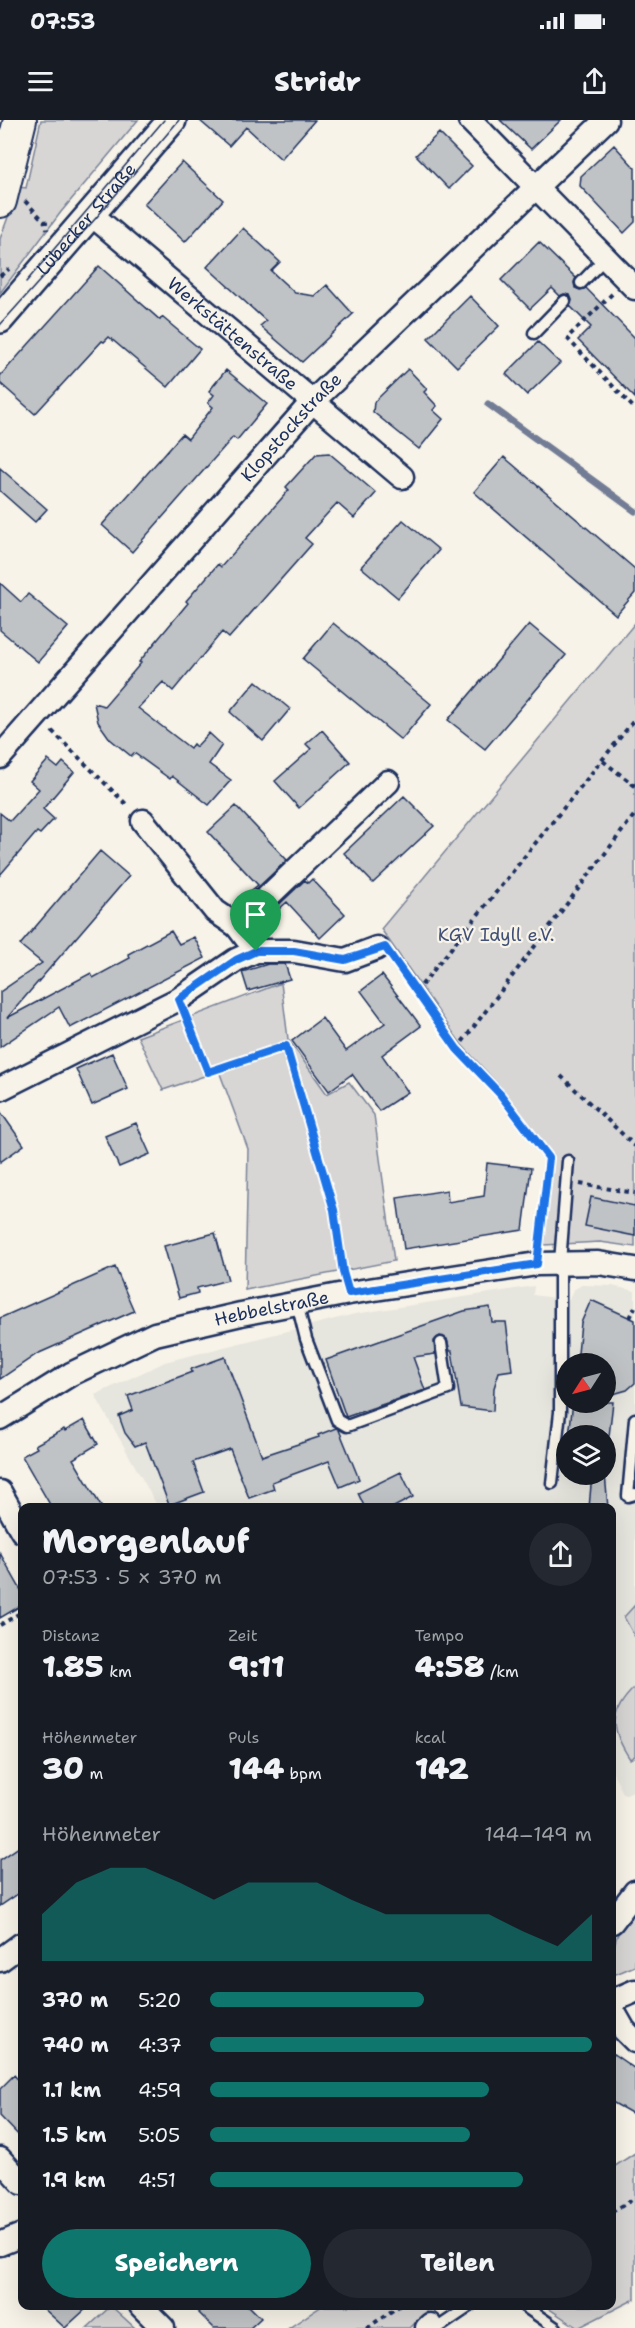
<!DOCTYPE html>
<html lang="de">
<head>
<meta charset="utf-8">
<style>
  :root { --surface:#171b24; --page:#242831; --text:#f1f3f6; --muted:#9ea1a6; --accent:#0f766e }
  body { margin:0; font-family:"Shantell Sans",sans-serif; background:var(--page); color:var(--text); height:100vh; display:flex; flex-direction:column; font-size:22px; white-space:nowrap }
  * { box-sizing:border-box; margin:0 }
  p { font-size:20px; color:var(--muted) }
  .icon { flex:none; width:33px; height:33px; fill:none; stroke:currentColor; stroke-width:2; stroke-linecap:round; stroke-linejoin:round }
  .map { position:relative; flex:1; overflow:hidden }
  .sheet { position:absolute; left:18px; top:1383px; width:598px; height:807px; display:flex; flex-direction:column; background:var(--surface); border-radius:12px; box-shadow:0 6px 24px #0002 }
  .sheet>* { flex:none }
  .needle { width:39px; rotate:234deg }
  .fabs { position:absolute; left:556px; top:1233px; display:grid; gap:12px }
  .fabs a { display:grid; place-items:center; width:60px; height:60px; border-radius:50%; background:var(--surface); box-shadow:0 6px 24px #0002; font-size:30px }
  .pin { position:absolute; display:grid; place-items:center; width:51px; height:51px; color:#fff; margin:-62px -26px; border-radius:50% 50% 50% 0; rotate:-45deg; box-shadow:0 0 6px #0007 }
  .pin .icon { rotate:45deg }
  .round { display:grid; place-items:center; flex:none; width:63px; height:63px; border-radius:32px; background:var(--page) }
  .overview { display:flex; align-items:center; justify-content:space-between; height:102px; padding:0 24px }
  h1 { font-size:33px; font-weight:800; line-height:45px }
  .metrics { display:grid; grid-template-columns:repeat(3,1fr); gap:9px; height:102px; padding:6px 24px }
  .metrics div { display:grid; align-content:center }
  .metrics b { font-size:30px; font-weight:800 }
  .metrics small { font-size:16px; font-weight:400 }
  .metrics p { font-size:16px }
  .chart { height:168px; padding:12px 24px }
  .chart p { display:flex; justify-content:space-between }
  .chart svg { width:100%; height:108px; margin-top:6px; fill:var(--accent); opacity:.7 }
  .button { display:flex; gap:12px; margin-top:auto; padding:12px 24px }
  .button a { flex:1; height:69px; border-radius:36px; background:var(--accent); color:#fff; font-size:24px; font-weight:800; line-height:69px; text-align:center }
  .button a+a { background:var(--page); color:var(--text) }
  ul { padding:0 24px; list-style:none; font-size:20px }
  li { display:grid; grid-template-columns:96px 72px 1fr; align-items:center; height:45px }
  li i { height:15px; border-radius:8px; background:var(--accent) }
  .status { display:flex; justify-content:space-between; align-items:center; height:42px; padding:0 30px; background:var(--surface); direction:ltr }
  .status svg { height:16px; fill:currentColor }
  header { display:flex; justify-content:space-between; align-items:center; height:78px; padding:0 24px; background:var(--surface); font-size:27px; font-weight:800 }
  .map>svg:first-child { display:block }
  .built { fill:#e6e5de; fill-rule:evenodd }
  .green { fill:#d7d6d4; stroke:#798299; stroke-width:1.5 }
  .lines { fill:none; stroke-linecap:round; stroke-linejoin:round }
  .stream { stroke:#727c95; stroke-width:7 }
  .building { fill:#c0c3c5; stroke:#1b2f5e; stroke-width:1.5 }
  .service-casing { stroke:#1b2f5e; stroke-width:15 }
  .minor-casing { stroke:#1b2f5e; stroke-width:27 }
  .tertiary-casing { stroke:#1b2f5e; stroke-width:32 }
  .secondary-casing { stroke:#1b2f5e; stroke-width:36 }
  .path { stroke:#1b2f5e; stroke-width:4; stroke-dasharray:4.5 4.5; stroke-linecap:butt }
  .service { stroke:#f7f3e8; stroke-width:10 }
  .minor { stroke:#f7f3e8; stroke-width:22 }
  .tertiary { stroke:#f7f3e8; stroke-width:27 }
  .secondary { stroke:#f7f3e8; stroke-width:32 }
  .tram { stroke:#1b2f5e; stroke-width:1.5 }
  .route-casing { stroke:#fff; stroke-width:12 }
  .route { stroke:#1a73e8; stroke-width:8 }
  .labels { text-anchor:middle; stroke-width:4.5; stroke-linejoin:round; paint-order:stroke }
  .street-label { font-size:18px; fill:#1b2f5e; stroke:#f7f3e8 }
  .park-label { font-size:18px; fill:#415076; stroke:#f7f3e8 }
</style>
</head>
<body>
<div class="status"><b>07:53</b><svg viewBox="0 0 49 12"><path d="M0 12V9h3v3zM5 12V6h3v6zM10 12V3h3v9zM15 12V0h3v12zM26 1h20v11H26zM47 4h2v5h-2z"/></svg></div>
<header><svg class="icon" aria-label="menu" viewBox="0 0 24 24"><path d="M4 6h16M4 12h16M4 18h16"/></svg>Stridr<svg class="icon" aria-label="share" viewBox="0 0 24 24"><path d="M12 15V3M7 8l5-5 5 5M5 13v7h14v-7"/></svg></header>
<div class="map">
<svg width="635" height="2208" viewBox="0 0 635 2208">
  <rect width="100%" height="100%" fill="#f7f3e8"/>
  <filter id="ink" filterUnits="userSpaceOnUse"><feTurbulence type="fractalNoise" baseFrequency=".0167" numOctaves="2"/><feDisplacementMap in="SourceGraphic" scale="12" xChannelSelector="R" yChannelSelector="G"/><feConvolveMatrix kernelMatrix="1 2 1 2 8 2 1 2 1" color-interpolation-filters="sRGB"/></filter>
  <g filter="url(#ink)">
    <path class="built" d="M582,1165L612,1166L635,1171V1485L624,1497L635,1517V1670L624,1675L612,1651V1388L158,1387L95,1275L165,1242L355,1194L534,1166L533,1175L569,1180L573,1170ZM567,1244H606V1282H567ZM567,1316H606V1354H567Z"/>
    <path class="green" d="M41,0H138L61,92L0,173V119L19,67L26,68Z
      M635,503V1127L600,1122L544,1125L552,1038L501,968L461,924L381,809Z
      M281,863L288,919L327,974L349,962L374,995L394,1141L245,1170L248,1029L219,951L163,970L138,917Z
      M635,1485V1517L624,1497Z
      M635,1567V1636L630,1639C611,1610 608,1593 635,1567Z
      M635,1791V1846L616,1854L612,1853C612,1830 615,1806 635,1791Z
      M635,2033V2179L578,2208L545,2186H612V2048Z
      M111,2186L135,2208H87Z
      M322,2186H432L410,2208H289Z"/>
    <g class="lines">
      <path class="stream" d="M488,284L635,391"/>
    </g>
    <path class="building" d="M199,0H315L281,39L246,7L229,26Z
      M500,0H561L531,29Z
      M439,13L472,46L449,69L416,35Z
      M614,25L635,48V102L624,113L580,66L581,56Z
      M182,42L223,80L185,122L144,84Z
      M243,108L280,142L271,151L295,173L315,176L327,165L353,194L302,242L260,206L266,201L207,147Z
      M539,122L576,158L574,162L575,168L580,170L586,168L635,218V278L578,220L591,207L570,186L572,180L570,175L564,174L560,176L552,168L530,189L501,160Z
      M99,146L160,200L162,197L200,229L168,267L109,217L104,222L102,221L35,294L0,263V256Z
      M470,176L499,206L457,247L428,218Z
      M538,222L560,243L527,275L506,254Z
      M408,249L427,269L424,272L437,286L433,290L443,299L419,329L373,292L374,282Z
      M226,250L267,284L237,320L233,317L132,432L102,405L182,314L188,319L213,287L208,283L214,275L209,271Z
      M329,333L376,373L354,398L337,383L305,418L312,424L229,518L222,512L173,571L163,562L138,588L190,628L193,624L196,627L209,613L222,625L209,644L231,660L209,685L172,656L170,659L134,633L131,636L110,619L98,602L94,583L104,586L141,543L139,542L188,483L186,481L218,444L221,447L289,370L286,367L316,334Z
      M504,337L635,449V473L616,495L474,372Z
      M0,348L47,389L35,402L0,371Z
      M403,400L439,430L398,478L361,447Z
      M0,463L21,482L28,474L68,507L38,542L0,510Z
      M333,503L431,584L401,620L303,539Z
      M529,504L566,535L485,629L448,600Z
      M256,561L290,589L263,621L230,592Z
      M322,610L350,642L299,688L275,661L311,629L306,624Z
      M48,640L58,648L63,642L74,652L43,689L54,699L40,714L37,712L0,755V693L10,701L39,669L30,661Z
      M404,676L434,706L373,763L344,733Z
      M236,686L287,740L250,775L248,773L258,765L208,712Z
      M100,731L129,756L7,898L91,853L93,858L130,838L128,834L171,811L179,824L194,817L205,838L70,908L59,887L0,927V872L42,843L20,825Z
      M312,759L345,794L320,818L287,782L270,797L268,795L305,760L308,763Z
      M268,844H285L290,859L248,871L242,852Z
      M382,855L421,906L382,935L408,972L379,991L352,954L329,971L292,921L322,898L346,931L385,903L361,871Z
      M112,933L128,969L92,985L76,949Z
      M0,991L24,1025L0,1042Z
      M136,1003L150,1034L119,1047L105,1016Z
      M487,1043L531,1048L523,1110L404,1129L397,1078L447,1070L448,1082L484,1076Z
      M591,1077L635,1086V1116L585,1106Z
      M215,1113L228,1160L197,1168L198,1173L179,1178L164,1126Z
      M115,1147L134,1191L37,1234L0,1259V1198Z
      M591,1180L635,1200V1263L627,1270L606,1276V1244H577L581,1203Z
      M490,1187L492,1202H506L512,1250L499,1252L494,1268L493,1291L461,1287L452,1231H450L447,1219L440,1216L434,1221L435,1234L413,1237L425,1270L346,1297L326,1240L464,1191Z
      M225,1237L262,1336L319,1317L318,1315L336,1308L339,1310L359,1359L340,1367L329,1341L272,1362L274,1369L249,1378L230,1329L193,1342L204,1372L169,1385L145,1322L135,1326L125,1313L119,1296L133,1290L128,1276L192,1252L191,1249Z
      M573,1282H613L609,1316H569Z
      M84,1300L98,1324L73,1339L102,1388H52L22,1336L37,1328L35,1325L64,1309L65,1311Z
      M401,1352L413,1377L392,1388H365L358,1373Z
      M592,1354H605L608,1388H589Z
      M0,1433L22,1472V1485L0,1498Z
      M22,1725V1771L0,1786V1740Z
      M612,1933L635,1949V1995L612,1982Z
      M14,1955L22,1964V2019L0,1996V1969Z
      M41,2186H89L65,2208Z
      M192,2186H249L261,2198L250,2208H214Z"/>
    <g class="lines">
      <defs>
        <path id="service" d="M581,163L605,138
          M534,213L565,181
          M297,1183L306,1219L337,1300L347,1306L448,1269L441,1223
          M635,1299L628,1376L635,1374
          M552,1363L560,1292V1142L568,1041
          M524,2186L556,2208
          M430,2205L439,2207L470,2186"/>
        <g id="minor">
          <path d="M470,0L635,168"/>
          <path id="s1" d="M92,95L402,357"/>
          <path id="s2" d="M0,637L313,281L606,0"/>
          <path d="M143,701L215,791L237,806L246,818"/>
          <path d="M237,806L388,662"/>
          <path d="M0,969L179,879L236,840L256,831H294L345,840L377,828"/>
          <path id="s3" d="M0,1298L71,1254L155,1214L241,1194L349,1173L537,1144L598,1143L635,1149"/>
          <path d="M0,1372L22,1411"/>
          <path d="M612,1802L635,1772"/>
          <path d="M0,1840L22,1824"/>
          <path d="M612,1881L635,1871"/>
          <path d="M612,1889L624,1910L635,1921"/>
          <path d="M0,2039L22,2063"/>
          <path d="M0,2124L22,2115"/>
          <path d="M141,2186L163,2208"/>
          <path d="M427,2208L430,2205"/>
        </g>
        <g id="tertiary">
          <path id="s4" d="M0,199L172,0"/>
        </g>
        <path id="secondary" d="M0,81L20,0"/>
      </defs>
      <use href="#service" class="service-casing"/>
      <use href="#minor" class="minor-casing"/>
      <use href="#tertiary" class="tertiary-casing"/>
      <use href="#secondary" class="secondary-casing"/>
      <path class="path" d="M25,81L46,103L47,110
        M0,156L9,149
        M612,174L567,218L635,289
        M52,611L128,686
        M603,641L635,666
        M394,840L457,929L500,974L548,1038L539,1123
        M416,872L635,599
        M187,898L208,952L286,926L334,1090L343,1152
        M457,929L635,694
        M561,956L635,1026
        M580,1064L635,1073
        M630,1198L635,1187
        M0,1505L22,1492
        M612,2092L635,2078
        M367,2208L399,2186"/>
      <use href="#service" class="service"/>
      <use href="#minor" class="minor"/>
      <use href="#tertiary" class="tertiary"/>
      <use href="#secondary" class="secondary"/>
      <path class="tram" d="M26,162L164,0
        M0,205L96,98L179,0"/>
    </g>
  </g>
  <g class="lines" filter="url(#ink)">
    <defs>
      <path id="route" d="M385,827L457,929L500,974L549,1038L537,1144L349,1173L343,1152L334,1090L286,926L208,952L179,879L236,840L256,831H294L345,840Z"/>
    </defs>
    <use href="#route" class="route-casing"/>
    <use href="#route" class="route"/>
  </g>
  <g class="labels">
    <g class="street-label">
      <text dy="6" stroke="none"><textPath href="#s4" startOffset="132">Lübecker Straße</textPath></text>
      <text dy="6" stroke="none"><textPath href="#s1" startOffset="184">Werkstättenstraße</textPath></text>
      <text dy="6" stroke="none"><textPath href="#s2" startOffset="440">Klopstockstraße</textPath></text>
      <text dy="6" stroke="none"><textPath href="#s3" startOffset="296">Hebbelstraße</textPath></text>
    </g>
    <g class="park-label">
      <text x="496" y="821">KGV Idyll e.V.</text>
    </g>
  </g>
</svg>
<div class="fabs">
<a><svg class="needle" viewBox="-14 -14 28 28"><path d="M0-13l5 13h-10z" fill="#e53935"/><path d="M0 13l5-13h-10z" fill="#9ea1a6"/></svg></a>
<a><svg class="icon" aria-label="layers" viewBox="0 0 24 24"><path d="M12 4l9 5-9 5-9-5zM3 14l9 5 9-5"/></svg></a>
</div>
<div class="pin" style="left:256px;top:831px;background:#1e9e55"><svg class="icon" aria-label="arrive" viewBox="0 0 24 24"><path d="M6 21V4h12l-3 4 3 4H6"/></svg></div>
<section class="sheet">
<div class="overview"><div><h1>Morgenlauf</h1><p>07:53 · 5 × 370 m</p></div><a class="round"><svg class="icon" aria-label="share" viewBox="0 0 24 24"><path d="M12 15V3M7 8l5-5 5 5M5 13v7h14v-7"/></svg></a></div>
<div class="metrics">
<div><p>Distanz</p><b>1.85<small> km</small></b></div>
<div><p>Zeit</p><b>9:11</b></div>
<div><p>Tempo</p><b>4:58<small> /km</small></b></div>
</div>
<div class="metrics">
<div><p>Höhenmeter</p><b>30<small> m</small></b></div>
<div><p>Puls</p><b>144<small> bpm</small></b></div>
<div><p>kcal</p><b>142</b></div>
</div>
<div class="chart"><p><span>Höhenmeter</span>144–149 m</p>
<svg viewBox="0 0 160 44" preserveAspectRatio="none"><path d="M0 44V25L10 12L20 6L30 6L40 12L50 19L60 12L70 12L80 12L90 19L100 25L110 25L120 25L130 25L140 32L150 38L160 25V44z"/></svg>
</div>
<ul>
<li><b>370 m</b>5:20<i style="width:56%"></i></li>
<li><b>740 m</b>4:37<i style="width:100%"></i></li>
<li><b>1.1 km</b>4:59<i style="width:73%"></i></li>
<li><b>1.5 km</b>5:05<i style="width:68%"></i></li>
<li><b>1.9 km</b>4:51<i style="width:82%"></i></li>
</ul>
<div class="button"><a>Speichern</a><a>Teilen</a></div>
</section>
</div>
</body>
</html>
